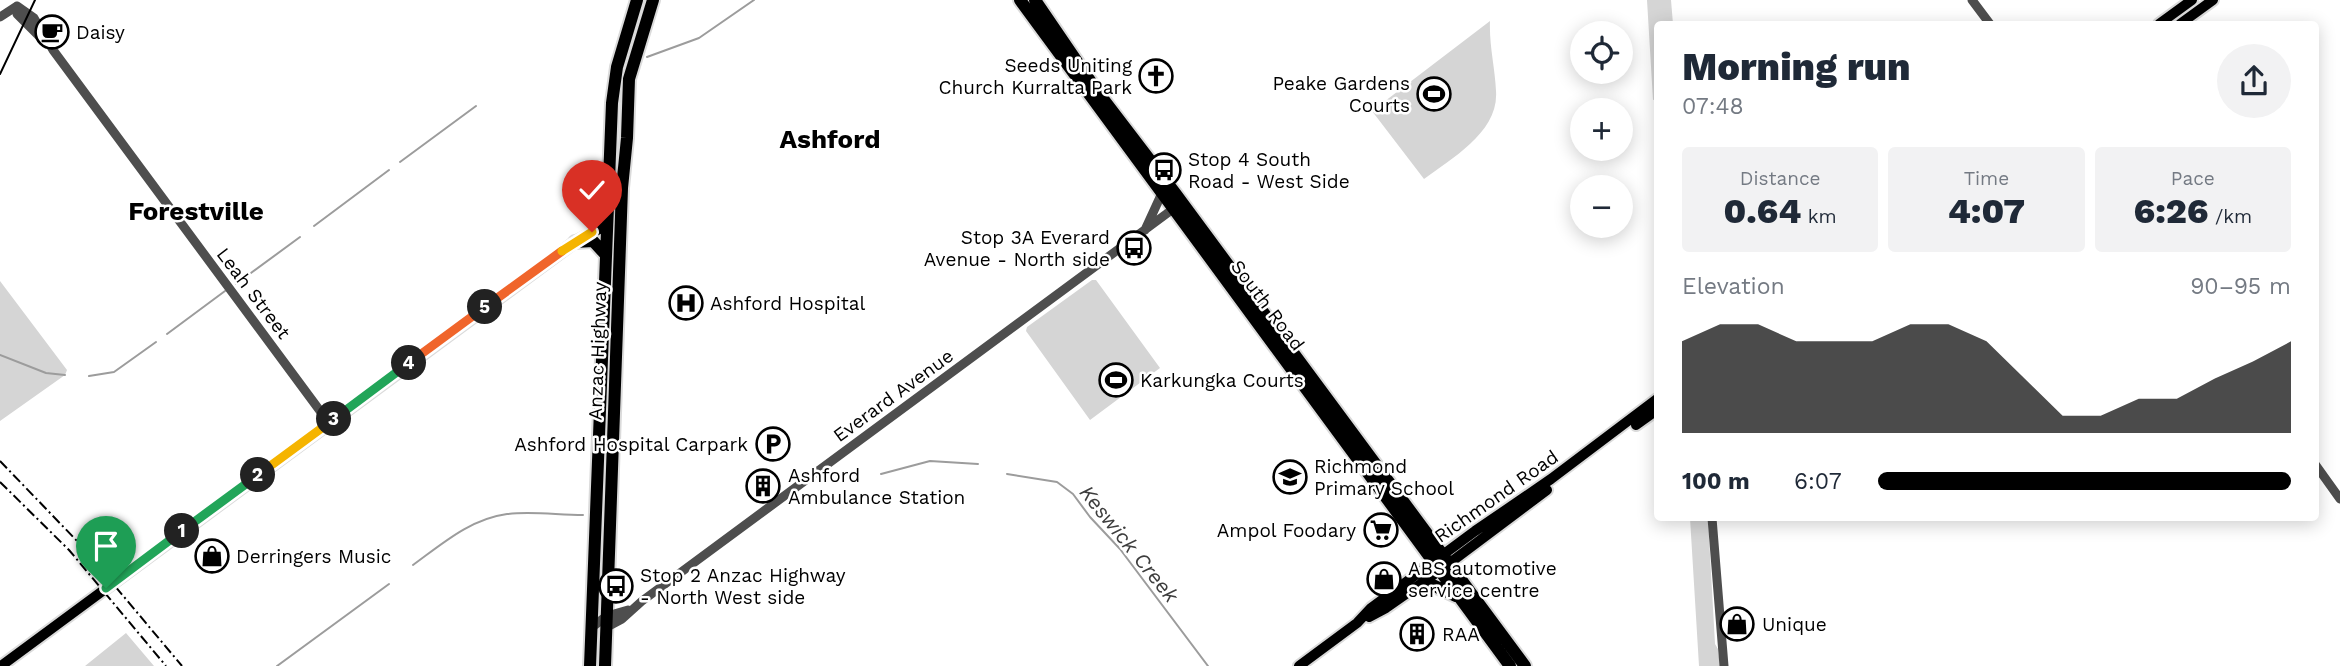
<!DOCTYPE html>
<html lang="en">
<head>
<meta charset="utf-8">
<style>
  :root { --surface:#fff; --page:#f2f2f3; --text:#1f2937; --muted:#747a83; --accent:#000 }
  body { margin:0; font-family:"Work Sans",sans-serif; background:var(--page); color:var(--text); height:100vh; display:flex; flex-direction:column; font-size:26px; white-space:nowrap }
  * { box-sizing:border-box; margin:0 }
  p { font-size:23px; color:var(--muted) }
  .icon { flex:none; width:38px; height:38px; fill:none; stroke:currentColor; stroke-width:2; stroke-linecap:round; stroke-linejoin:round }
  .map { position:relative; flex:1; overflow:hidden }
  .details { position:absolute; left:1654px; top:21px; width:665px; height:500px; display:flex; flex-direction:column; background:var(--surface); border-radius:7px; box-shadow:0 4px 18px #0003 }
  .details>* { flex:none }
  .controls { position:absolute; left:1570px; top:21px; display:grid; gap:14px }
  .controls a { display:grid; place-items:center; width:63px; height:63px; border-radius:50%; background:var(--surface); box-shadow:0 4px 18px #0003; font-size:35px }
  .pin { position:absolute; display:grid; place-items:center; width:60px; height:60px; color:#fff; margin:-72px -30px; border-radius:50% 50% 50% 0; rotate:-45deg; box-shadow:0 0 7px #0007 }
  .pin .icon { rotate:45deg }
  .km { position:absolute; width:35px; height:35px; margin:-18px; border-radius:50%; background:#222; color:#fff; font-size:19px; line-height:35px; text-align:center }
  .round { display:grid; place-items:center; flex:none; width:74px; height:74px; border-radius:37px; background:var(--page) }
  .head { display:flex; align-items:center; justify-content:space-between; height:119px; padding:0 28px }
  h1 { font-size:38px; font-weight:800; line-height:52px }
  .stats { display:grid; grid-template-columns:repeat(3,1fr); gap:10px; height:119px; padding:7px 28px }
  .stats div { display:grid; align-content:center; border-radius:7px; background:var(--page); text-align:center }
  .stats b { font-size:35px; font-weight:800 }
  .stats small { font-size:19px; font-weight:400 }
  .stats p { font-size:19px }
  .chart { height:196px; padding:14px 28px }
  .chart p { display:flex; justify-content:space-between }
  .chart svg { width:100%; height:126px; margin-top:7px; fill:var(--accent); opacity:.7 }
  ul { padding:0 28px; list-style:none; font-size:23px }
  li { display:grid; grid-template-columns:112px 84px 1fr; align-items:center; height:52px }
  li i { height:18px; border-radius:9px; background:var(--accent) }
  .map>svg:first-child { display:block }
  .green { fill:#d5d5d5 }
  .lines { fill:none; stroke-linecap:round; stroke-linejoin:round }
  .stream { stroke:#9c9c9c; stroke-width:2 }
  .major-casing { stroke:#dbdbdb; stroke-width:14 }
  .highway-casing { stroke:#dbdbdb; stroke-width:16 }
  .minor { stroke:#4e4e4e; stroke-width:9 }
  .major { stroke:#000; stroke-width:10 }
  .highway { stroke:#000; stroke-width:12 }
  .tram { stroke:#000; stroke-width:2 }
  .rail { stroke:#000; stroke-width:2; stroke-dasharray:10 3.5 2 3.5; stroke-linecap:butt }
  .split-1-casing { stroke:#fff; stroke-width:14 }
  .split-2-casing { stroke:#fff; stroke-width:14 }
  .split-3-casing { stroke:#fff; stroke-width:14 }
  .split-4-casing { stroke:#fff; stroke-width:14 }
  .split-5-casing { stroke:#fff; stroke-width:14 }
  .split-6-casing { stroke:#fff; stroke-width:14 }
  .split-7-casing { stroke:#fff; stroke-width:14 }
  .split-1 { stroke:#22a559; stroke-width:9 }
  .split-2 { stroke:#22a559; stroke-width:9 }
  .split-3 { stroke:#f5b400; stroke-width:9 }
  .split-4 { stroke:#22a559; stroke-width:9 }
  .split-5 { stroke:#f0652b; stroke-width:9 }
  .split-6 { stroke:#f0652b; stroke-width:9 }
  .split-7 { stroke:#f5b400; stroke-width:9 }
  .labels { text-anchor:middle; stroke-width:5; stroke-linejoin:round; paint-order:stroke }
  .poi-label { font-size:19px; fill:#000; stroke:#fff; text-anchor:start }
  .street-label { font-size:19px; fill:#000; stroke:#fff }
  .water-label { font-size:21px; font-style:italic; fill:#3d3d3d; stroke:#fff }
  .district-label { font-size:26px; font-weight:bold; fill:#000; stroke:#fff }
</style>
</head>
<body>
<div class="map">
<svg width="2340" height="666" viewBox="0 0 2340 666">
  <rect width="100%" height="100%" fill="#fff"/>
  <path class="green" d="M1647,0H1671L1673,24H1657V99L1653,100Z
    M1490,21C1489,45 1495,68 1496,91C1499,132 1452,158 1424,179L1372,111Z
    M1092,280H1096L1160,368L1090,420L1026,331L1027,327Z
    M0,281L67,370L65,375L0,421Z
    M1690,518L1708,519L1715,644L1718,649L1720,666H1699Z
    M126,633L154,666H85Z"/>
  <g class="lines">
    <path class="stream" d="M647,57L699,38L754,0
      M400,162L476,106
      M314,226L389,170
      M236,284L300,237
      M167,334L225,291
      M0,355L46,373L65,375
      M89,376L114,372L156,342
      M881,474L930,461L978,464
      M1007,474L1057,482L1073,494L1090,517L1120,549L1208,666
      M413,565C442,544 470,519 507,514C532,511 558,515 583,515
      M277,666L389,584"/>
    <defs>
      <path id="major" d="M2159,24L2192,0
        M2180,24L2213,0
        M1636,425L1657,410
        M1369,617L1386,608L1439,571L1547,490
        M1,666L575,242L601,228H608
        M1299,666L1357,623L1371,608L1475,531L1551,479L1657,399"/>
      <path id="highway" d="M1020,0L1510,666
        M1035,0L1097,91L1175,193L1525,666
        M575,242L593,241L606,255
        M1424,581L1456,596
        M590,666L612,103L617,67L637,0
        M605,666L622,188L627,138L629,79L653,0"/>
    </defs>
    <use href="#major" class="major-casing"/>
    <use href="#highway" class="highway-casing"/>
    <path class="minor" d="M1972,0L1990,24
      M17,6L34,18L53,50L329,423
      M17,14L44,41
      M0,17L17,6
      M1145,230L1162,193
      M2315,464L2340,499
      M1712,518L1724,666
      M592,627L607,616L628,610
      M607,627L622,619L642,601L1173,209"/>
    <use href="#major" class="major"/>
    <use href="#highway" class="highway"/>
    <path class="tram" d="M0,74L35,0"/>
    <path class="rail" d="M0,461L78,542L182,666
      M0,482L69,550L166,666"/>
  </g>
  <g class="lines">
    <defs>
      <path id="split-1" d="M106,588L182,531"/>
      <path id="split-2" d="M182,531L258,475"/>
      <path id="split-3" d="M258,475L334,419"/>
      <path id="split-4" d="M334,419L409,363"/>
      <path id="split-5" d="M409,363L485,307"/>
      <path id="split-6" d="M485,307L562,251"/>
      <path id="split-7" d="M562,251L592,232"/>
    </defs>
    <use href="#split-1" class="split-1-casing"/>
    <use href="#split-2" class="split-2-casing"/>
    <use href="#split-3" class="split-3-casing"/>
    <use href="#split-4" class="split-4-casing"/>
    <use href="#split-5" class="split-5-casing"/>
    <use href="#split-6" class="split-6-casing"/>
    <use href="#split-7" class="split-7-casing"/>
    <use href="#split-1" class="split-1"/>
    <use href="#split-2" class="split-2"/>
    <use href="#split-3" class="split-3"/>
    <use href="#split-4" class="split-4"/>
    <use href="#split-5" class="split-5"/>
    <use href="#split-6" class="split-6"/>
    <use href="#split-7" class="split-7"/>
  </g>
  <defs>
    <symbol id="cafe-ring" viewBox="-11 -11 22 22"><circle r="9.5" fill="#fff" stroke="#000" stroke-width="1.5"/><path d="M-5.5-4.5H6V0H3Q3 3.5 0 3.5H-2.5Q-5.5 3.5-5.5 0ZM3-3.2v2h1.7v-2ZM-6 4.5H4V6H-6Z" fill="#000"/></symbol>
    <symbol id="church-ring" viewBox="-11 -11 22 22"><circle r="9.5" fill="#fff" stroke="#000" stroke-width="1.5"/><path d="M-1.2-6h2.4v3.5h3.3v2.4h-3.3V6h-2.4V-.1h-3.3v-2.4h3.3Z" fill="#000"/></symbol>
    <symbol id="stadium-ring" viewBox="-11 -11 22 22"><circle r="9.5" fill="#fff" stroke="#000" stroke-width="1.5"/><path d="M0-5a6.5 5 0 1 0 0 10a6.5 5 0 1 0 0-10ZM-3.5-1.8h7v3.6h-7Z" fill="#000"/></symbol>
    <symbol id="bus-ring" viewBox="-11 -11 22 22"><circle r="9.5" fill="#fff" stroke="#000" stroke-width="1.5"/><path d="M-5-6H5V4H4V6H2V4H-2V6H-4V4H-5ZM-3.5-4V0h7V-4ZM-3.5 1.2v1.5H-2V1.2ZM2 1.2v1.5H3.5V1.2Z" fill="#000"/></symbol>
    <symbol id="hospital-ring" viewBox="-11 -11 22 22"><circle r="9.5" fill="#fff" stroke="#000" stroke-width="1.5"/><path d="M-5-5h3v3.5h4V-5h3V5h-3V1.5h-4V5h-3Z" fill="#000"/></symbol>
    <symbol id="parking-ring" viewBox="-11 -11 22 22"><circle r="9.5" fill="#fff" stroke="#000" stroke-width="1.5"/><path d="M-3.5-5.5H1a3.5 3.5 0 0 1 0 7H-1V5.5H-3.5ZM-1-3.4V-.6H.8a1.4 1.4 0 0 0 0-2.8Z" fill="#000"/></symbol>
    <symbol id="school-ring" viewBox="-11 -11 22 22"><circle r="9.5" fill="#fff" stroke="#000" stroke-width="1.5"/><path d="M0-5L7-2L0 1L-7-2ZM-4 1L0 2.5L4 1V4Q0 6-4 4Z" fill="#000"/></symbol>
    <symbol id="building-ring" viewBox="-11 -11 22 22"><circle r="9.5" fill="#fff" stroke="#000" stroke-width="1.5"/><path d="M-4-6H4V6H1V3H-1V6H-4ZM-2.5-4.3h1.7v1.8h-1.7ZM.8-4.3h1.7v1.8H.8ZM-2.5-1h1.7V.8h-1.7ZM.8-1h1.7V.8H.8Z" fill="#000"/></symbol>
    <symbol id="supermarket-ring" viewBox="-11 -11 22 22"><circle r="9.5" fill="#fff" stroke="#000" stroke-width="1.5"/><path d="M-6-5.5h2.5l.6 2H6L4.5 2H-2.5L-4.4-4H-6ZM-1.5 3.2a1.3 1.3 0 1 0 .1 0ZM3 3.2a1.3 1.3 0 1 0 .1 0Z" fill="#000"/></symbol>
    <symbol id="shop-ring" viewBox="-11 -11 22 22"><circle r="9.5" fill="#fff" stroke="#000" stroke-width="1.5"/><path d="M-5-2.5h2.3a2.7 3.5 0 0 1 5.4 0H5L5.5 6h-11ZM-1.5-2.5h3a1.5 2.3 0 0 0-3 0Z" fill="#000"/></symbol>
  </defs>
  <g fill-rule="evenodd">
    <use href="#cafe-ring" x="33" y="13" width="38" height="38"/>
    <use href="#church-ring" x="1137" y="57" width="38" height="38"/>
    <use href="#stadium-ring" x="1415" y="75" width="38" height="38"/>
    <use href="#bus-ring" x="1145" y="151" width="38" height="38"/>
    <use href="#bus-ring" x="1115" y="229" width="38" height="38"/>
    <use href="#hospital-ring" x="667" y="284" width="38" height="38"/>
    <use href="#stadium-ring" x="1097" y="361" width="38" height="38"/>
    <use href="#parking-ring" x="754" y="425" width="38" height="38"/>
    <use href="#school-ring" x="1271" y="458" width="38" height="38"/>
    <use href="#building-ring" x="744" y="467" width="38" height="38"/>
    <use href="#supermarket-ring" x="1362" y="511" width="38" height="38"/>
    <use href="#shop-ring" x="193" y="537" width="38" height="38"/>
    <use href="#shop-ring" x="1365" y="560" width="38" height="38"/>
    <use href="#bus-ring" x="597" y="567" width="38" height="38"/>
    <use href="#shop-ring" x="1718" y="605" width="38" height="38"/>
    <use href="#building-ring" x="1398" y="615" width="38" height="38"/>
  </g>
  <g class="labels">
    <g class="poi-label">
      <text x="76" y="39">Daisy</text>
      <text x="1132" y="72" text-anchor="end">Seeds Uniting<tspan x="1132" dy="22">Church Kurralta Park</tspan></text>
      <text x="1410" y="90" text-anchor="end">Peake Gardens<tspan x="1410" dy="22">Courts</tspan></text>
      <text x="1188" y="166">Stop 4 South<tspan x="1188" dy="22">Road - West Side</tspan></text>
      <text x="1110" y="244" text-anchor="end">Stop 3A Everard<tspan x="1110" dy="22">Avenue - North side</tspan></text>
      <text x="710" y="310">Ashford Hospital</text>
      <text x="1140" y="387">Karkungka Courts</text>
      <text x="748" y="451" text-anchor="end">Ashford Hospital Carpark</text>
      <text x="1314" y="473">Richmond<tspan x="1314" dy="22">Primary School</tspan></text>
      <text x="788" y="482">Ashford<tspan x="788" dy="22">Ambulance Station</tspan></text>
      <text x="1356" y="537" text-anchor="end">Ampol Foodary</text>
      <text x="236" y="563">Derringers Music</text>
      <text x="1408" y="575">ABS automotive<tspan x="1408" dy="22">service centre</tspan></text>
      <text x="640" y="582">Stop 2 Anzac Highway<tspan x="640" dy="22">- North West side</tspan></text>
      <text x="1762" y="631">Unique</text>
      <text x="1442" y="641">RAA</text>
    </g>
    <g class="street-label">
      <text transform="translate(254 293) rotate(53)" y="7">Leah Street</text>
      <text transform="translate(1268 305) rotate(53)" y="7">South Road</text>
      <text transform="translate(597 351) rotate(-88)" y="7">Anzac Highway</text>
      <text transform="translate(893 395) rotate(-36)" y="7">Everard Avenue</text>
      <text transform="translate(1496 496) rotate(-35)" y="7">Richmond Road</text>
    </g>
    <g class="water-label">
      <text transform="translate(1129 544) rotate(51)" y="7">Keswick Creek</text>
    </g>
    <g class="district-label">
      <text x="830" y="148">Ashford</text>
      <text x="196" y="220">Forestville</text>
    </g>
  </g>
</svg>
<div class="controls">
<a><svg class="icon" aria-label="locate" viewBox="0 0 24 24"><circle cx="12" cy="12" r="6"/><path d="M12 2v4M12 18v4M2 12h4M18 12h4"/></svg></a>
<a>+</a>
<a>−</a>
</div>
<div class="pin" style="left:106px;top:588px;background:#1e9e55"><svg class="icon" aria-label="arrive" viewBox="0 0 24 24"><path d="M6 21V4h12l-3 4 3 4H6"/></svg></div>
<div class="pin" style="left:592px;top:232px;background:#d93025"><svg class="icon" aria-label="check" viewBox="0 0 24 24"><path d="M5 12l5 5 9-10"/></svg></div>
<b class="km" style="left:182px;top:531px">1</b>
<b class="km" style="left:258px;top:475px">2</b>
<b class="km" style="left:334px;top:419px">3</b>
<b class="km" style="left:409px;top:363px">4</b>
<b class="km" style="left:485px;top:307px">5</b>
<section class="details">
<div class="head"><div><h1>Morning run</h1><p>07:48</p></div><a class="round"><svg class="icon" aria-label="share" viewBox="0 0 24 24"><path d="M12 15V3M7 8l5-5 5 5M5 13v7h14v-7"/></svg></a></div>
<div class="stats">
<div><p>Distance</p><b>0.64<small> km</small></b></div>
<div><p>Time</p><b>4:07</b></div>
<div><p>Pace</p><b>6:26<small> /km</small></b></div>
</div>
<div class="chart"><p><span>Elevation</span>90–95 m</p>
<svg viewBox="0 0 160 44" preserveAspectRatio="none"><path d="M0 44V12L10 6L20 6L30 12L40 12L50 12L60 6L70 6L80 12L90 25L100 38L110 38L120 32L130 32L140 25L150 19L160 12V44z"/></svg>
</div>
<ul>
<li><b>100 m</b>6:07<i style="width:100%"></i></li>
</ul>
</section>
</div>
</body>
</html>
